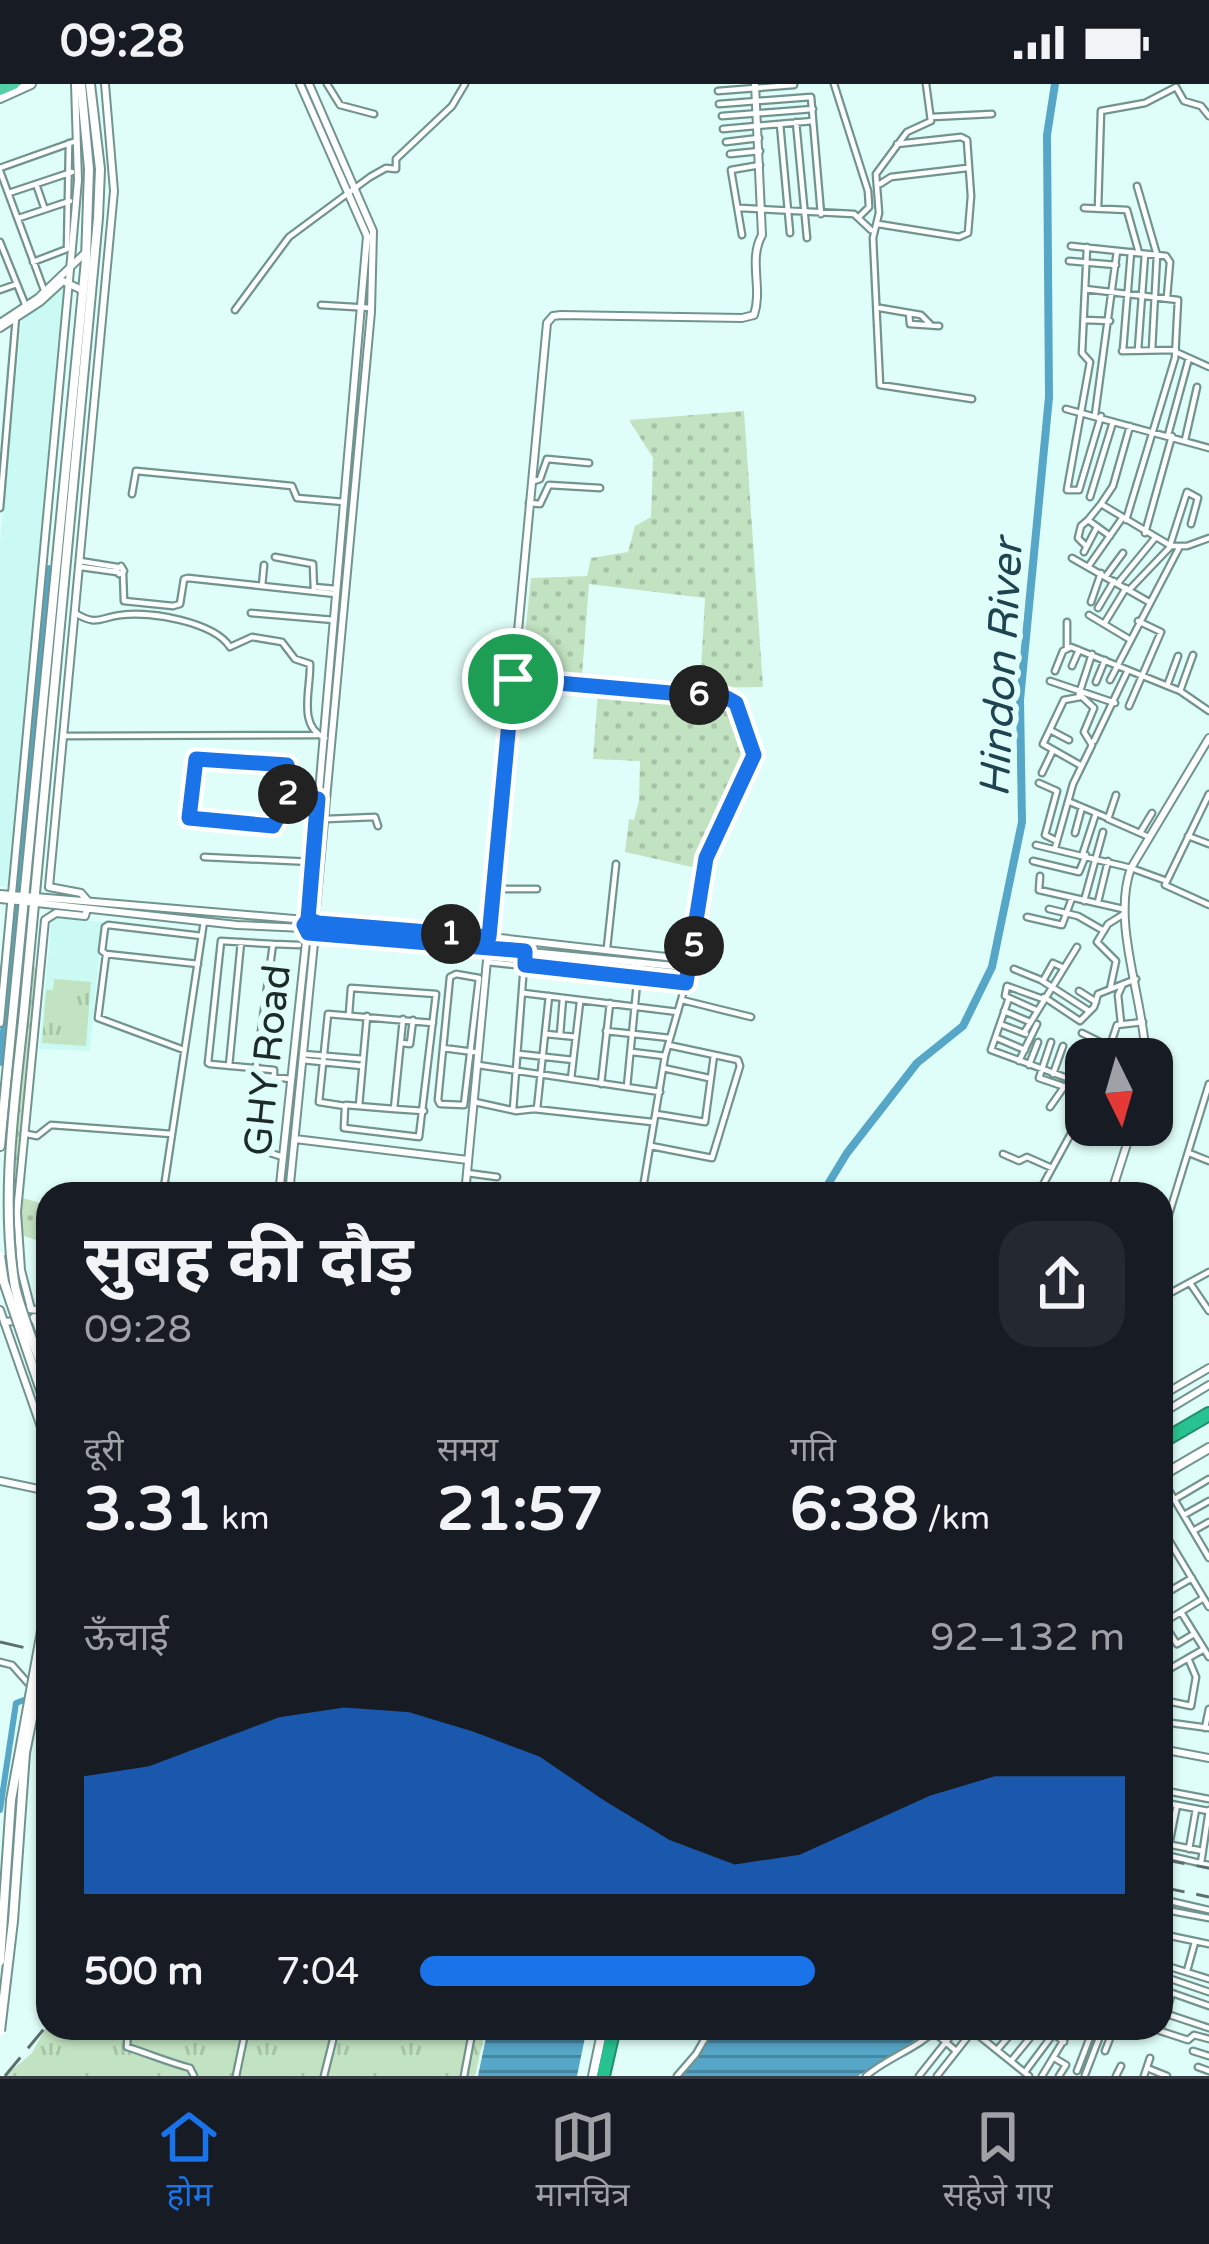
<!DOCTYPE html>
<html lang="hi">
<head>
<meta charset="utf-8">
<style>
  :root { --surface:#171b24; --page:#242831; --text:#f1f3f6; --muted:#9ea1a6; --line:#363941; --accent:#1a73e8 }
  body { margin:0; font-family:"Varela Round","Noto Sans Devanagari",sans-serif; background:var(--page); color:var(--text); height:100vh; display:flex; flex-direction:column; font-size:45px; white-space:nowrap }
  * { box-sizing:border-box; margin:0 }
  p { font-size:39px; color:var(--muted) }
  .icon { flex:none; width:66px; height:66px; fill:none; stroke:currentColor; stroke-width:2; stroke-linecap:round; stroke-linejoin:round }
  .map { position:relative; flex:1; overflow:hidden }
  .details { position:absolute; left:36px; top:1098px; width:1137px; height:858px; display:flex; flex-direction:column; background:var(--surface); border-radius:36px; box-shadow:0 3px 9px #0004 }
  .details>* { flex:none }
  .needle { width:78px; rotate:175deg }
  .buttons { position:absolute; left:1065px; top:954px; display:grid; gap:24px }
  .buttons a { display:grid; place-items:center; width:108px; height:108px; border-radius:24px; background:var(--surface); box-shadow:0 3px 9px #0004; font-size:60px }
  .pin { position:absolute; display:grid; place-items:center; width:102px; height:102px; color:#fff; margin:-51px; border:6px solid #fff; border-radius:50%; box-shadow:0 3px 12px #0007 }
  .km { position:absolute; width:60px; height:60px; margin:-30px; border-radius:50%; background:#222; color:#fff; font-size:33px; line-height:60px; text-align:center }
  .round { display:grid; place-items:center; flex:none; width:126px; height:126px; border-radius:36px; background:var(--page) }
  .summary { display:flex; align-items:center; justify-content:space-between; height:204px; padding:0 48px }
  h1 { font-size:66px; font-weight:700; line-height:90px }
  .metrics { display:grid; grid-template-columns:repeat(3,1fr); gap:18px; height:204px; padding:12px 48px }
  .metrics div { display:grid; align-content:center }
  .metrics b { font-size:60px; font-weight:700 }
  .metrics small { font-size:33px; font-weight:400 }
  .metrics p { font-size:33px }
  .chart { height:336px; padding:24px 48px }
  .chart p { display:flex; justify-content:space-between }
  .chart svg { width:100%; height:216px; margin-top:12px; fill:var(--accent); opacity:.7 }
  ul { padding:0 48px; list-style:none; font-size:39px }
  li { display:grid; grid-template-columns:192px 144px 1fr; align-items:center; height:90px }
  li i { height:30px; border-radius:15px; background:var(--accent) }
  .status { display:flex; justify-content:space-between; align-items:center; height:84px; padding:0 60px; background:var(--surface); direction:ltr }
  .status svg { height:33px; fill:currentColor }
  .tabs { display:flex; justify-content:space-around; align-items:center; height:168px; border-top:3px solid var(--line); background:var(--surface); font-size:33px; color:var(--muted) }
  .tabs a { display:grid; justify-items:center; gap:6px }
  .tabs .on { color:var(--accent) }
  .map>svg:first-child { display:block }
  .built { fill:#cafaf3 }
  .grass { fill:url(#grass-dots) }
  .park { fill:url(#park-tufts) }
  .water { fill:url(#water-rules) }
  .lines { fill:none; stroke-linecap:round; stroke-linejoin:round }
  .canal { stroke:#56a6c7; stroke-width:6 }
  .river { stroke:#56a6c7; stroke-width:8 }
  .minor-casing { stroke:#71948f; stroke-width:9 }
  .tertiary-casing { stroke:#71948f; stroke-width:10 }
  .secondary-casing { stroke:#71948f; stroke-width:12 }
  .trunk-casing { stroke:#248d6c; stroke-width:15 }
  .motorway-casing { stroke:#248d6c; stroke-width:16 }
  .minor { stroke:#fff; stroke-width:4.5 }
  .tertiary { stroke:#fff; stroke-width:6 }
  .secondary { stroke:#fff; stroke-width:8 }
  .trunk { stroke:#53cea6; stroke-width:10 }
  .motorway { stroke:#28c290; stroke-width:12 }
  .rail { stroke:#5b6f6c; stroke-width:3; stroke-dasharray:24 12; stroke-linecap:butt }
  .secondary-bridge-casing { stroke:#71948f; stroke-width:12; stroke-linecap:butt }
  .secondary-bridge { stroke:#fff; stroke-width:8 }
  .route-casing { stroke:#fff; stroke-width:24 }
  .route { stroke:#1a73e8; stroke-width:15 }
  .labels { text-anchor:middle; stroke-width:12; stroke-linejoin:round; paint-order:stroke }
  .street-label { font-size:39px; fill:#1c2a28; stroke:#e0fef9 }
  .water-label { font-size:42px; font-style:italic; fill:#1e4351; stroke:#e0fef9 }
</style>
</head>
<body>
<div class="status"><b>09:28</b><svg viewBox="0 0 49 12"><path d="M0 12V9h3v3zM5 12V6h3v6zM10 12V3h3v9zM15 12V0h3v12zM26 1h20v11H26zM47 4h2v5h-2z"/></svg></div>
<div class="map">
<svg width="1209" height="1992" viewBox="0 0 1209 1992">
  <defs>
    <pattern id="grass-dots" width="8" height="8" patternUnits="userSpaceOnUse" patternTransform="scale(3)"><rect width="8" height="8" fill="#c2e3c2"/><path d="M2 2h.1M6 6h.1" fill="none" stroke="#a6c3a7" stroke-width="1.8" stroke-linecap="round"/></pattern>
    <pattern id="park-tufts" width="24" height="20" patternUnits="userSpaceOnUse" patternTransform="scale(3)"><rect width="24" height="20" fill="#c2e3c2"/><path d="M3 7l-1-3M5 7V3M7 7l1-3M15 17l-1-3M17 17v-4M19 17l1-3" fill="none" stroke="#a6c3a7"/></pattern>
    <pattern id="water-rules" width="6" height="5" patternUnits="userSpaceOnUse" patternTransform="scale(3)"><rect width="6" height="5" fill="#56a6c7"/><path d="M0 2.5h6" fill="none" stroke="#4687a2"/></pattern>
  </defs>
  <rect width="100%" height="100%" fill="#e0fef9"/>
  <path class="built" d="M66,198L38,509L9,803L0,802V459L22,232Z
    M52,833L102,838L90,967L39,965Z"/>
  <path class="grass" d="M744,327L763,603L700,604L705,514L589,500L582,591L521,588L531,494L587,492L591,474L628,468L635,442L651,433L653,374L629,336Z
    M598,606L729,617L750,672L696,784L625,768L629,735L634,736L639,717L640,677L593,675Z
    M33,883L37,884L17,1104V1185L11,1109Z
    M22,1114L48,1121V1160L21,1151Z"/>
  <path class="park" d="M54,895L91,898L86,962L42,959L46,906H53Z
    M48,1939V1944H486L475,1992H5L32,1969Z"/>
  <path class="water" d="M488,1944H587L577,1992H478Z
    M719,1944H934L858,1992H682L709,1949Z"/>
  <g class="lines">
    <path class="canal" d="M0,979L48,484
      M0,1726L16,1619L48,1607"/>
    <path class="river" d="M822,1110L847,1069L917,979L963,942L992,883L1022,738L1020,616L1049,313L1047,51L1055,0"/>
    <defs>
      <path id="minor" d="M327,0L340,21L374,30
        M834,0L868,107L869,123L860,132
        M926,0L931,37L907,48L876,90L879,129L873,154L880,301L972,315
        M718,7L794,1
        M719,20L811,13L821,130
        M722,32L813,25
        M932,33L992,30
        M796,38L807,154
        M780,40L790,149
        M723,45L813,37
        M726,58L759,54
        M730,70L760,67
        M0,84L76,57
        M0,87L44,206
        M36,100L44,123
        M880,100L891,93L967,84
        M1137,102L1157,171L1152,266
        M9,109L72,88
        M740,124L854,130L871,146
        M1084,124L1127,126L1139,169
        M1098,125L1101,27L1145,19L1176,3L1184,17L1201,22L1209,32
        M19,134L70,117
        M878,140L959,153L968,149L971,112L967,56L961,53L897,60
        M742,151L731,86L760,81
        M0,158L25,220
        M1071,162L1166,172L1170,178L1167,213
        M1087,163L1082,269L1090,278L1067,406H1079L1101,332
        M1069,177L1116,181
        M33,178L67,165L69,59
        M1085,205L1178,216L1175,274L1126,436
        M0,206L17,200
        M321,221L371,224
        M880,224L921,231L930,240
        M235,226L289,153L370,93L386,84L396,85V75L452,22L465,0
        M909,229L910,240L939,242
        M1085,236L1110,237
        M1123,266L1131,168
        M1138,266L1145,170
        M1122,267L1176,266
        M1176,268L1209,283
        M1066,325L1209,364
        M1095,331L1117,167
        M1168,351L1189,274
        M1185,356L1197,303
        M534,397L540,395L547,375L589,379
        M132,410L136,387L292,402L297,414L344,418
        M1090,413L1113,338
        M529,419L540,420L549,401L600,404
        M1101,420L1113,402L1130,342
        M0,424L16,233
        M1145,449L1172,352
        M1110,452L1088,436L1101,420L1171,462
        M1170,461L1187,408L1198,414L1191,440
        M1086,462L1078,454L1081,442L1088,436
        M1084,468L1097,443
        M275,473L313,480L314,507
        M1072,474L1149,518
        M80,477L117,483
        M121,482L124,487L119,490L116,486Z
        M81,483L117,488
        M1088,483L1123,433
        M123,489L124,517L173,522L180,520L184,495L188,494L336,510
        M1106,492L1123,469
        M1118,499L1155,454
        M262,502L264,481
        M314,503L336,505
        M1129,506L1171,462H1187L1209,454
        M1091,518L1101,489
        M1098,524L1114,497
        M75,529C98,543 100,533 121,531C151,527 214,538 230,563L252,553L282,558L295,575L310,580C311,605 297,642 325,654
        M251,529L334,536
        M1089,531L1129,555
        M1104,540L1126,504
        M1067,563V538
        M1072,582L1079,566
        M1055,587L1063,567L1071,563L1180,607L1209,627
        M513,595L727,614L736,618L753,674L706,774L694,866L688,879
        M1110,596L1180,462
        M1050,597L1115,619
        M1096,598L1105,576
        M1167,602L1178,572
        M1180,607L1193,571
        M1080,613L1064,616L1043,660L1080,681
        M1129,622L1161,548L1138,537
        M1050,646L1069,656
        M64,652L317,651
        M1094,657L1128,586
        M198,675L287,681L285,721L278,739L253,742L190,736L192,684Z
        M1042,689L1053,666
        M1039,699L1057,707L1045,751L1057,757
        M287,710L316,715
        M1209,710L1165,801L1209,821
        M1116,711L1108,735L1149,753
        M1070,718L1108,734
        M285,721L315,722
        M326,735L375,733L378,742
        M1075,749L1082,723
        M1140,749L1152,729
        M1188,752L1209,760
        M1036,761L1131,784L1164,796
        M1055,764L1073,700L1092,661L1084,648L1094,624L1079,610L1092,570
        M1083,769L1096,729
        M204,773L313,778
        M1033,777L1079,788L1086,771
        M1040,792L1039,806L1123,825
        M495,805H537
        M1084,817L1103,748
        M1098,818L1108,777
        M1049,825L1078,832L1104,847
        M1027,833L1062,841L1072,814
        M273,860L299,861
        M607,864L616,780
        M106,871L98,934L184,966
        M487,878L684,899
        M198,880L106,870L102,867L105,843L108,841L202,852
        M1014,885L1041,896L1089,927
        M456,890L479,894L464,1021L440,1020L438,1016L450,893Z
        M1044,895L1053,879L1064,884
        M1110,905L1116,877L1097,858L1108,840L1124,830
        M1079,907L1096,918
        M523,909L678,928
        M1044,913L1080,937L1094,923L1098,910L1136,895
        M1009,914L991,966L1086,1001
        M682,916L751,933
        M1036,926L1005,912L1007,902L1043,915
        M1004,927L1030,938
        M349,930L351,904L436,910L419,1053L344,1044L345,1022L319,1018L328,930L433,939
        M403,935L394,1025L424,1027
        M1121,939L1118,911L1123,900
        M1000,940L1026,950
        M606,947L670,954
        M1024,949L1077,863
        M1082,949L1112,964
        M546,950L576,953
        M560,951L563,914
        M997,954L1025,966
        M1051,958L1039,994L1086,1010
        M401,959L410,960L413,936
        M1110,962L1117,941L1143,938
        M443,964L474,968
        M632,968L665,972
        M1083,969L1097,975
        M303,970L363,975
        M519,970L573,976
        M1107,975L1113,963L1145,959
        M302,976L362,982
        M1019,977L1037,940
        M478,981L660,1008
        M1029,981L1038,958
        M229,982L241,858
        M256,984L273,860L221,857L208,979L210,980L274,986V993
        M663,984L709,994
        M1053,990L1063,962
        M253,991L291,995
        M571,995L580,918
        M601,1000L610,919
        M627,1003L639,878
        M475,1018L516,1027L534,1025L652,1038
        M346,1021L394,1025
        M359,1022L367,932
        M1050,1023L1064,1003
        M537,1025L549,912
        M513,1026L525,867
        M656,1030L705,1038L714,971
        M264,1043V1067L283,1073
        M27,1050L37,1052L51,1041L172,1050
        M651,1062L712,1074L740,982L738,976L668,961
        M1189,1069L1209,1077
        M1003,1070L1019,1077L1027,1073L1052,1084
        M467,1089L497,1093
        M163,1110L204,837
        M642,1110L665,972L686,899V882
        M1038,1110L1086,1022
        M1161,1156L1209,1000
        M1190,1199L1209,1227
        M1161,1214L1209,1188
        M1161,1393L1209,1474
        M1175,1415L1209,1395
        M1184,1431L1209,1417
        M1161,1443L1209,1523
        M1193,1447L1209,1438
        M1161,1492L1170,1507
        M1161,1512L1192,1494
        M1181,1528L1209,1573
        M1163,1539L1177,1560L1194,1550
        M1161,1540L1202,1515
        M0,1578L12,1581L28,1599L48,1600
        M1161,1582L1168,1599L1161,1654
        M1164,1588L1204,1565
        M1167,1617L1191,1622L1196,1593L1188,1574
        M1164,1638L1209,1644
        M1205,1644L1209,1625
        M1161,1706L1209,1715
        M1161,1718L1208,1727
        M1161,1748L1168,1707
        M1161,1759L1203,1767
        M1169,1761L1177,1721
        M1189,1765L1196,1725
        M1161,1770L1209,1781
        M1201,1779L1209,1726
        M1161,1815L1209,1826
        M1161,1825L1209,1834
        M1161,1850L1209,1860
        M1167,1882L1209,1895
        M1187,1887L1195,1858
        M1168,1894L1209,1908
        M1161,1906L1172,1909L1161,1943
        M1172,1909L1209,1922
        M1161,1928L1209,1944
        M128,1944L127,1963C149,1970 168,1978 190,1984L194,1992
        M1047,1944L1064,1958
        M1151,1944L1188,1956L1194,1951L1209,1955
        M934,1948L956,1967
        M978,1951L1029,1992
        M997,1966L1016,1944
        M1105,1967L1114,1944
        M1193,1967L1209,1972
        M1056,1975L1066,1981L1059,1992
        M1011,1977L1038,1944
        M1198,1983L1209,1987
        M1147,1984L1167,1992
        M1077,1987L1092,1948
        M1025,1988L1054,1949
        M1085,1991L1103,1944
        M236,1992L246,1944
        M324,1992L336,1944
        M464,1992L473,1944
        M677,1992L696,1970L711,1944
        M866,1992C888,1973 917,1965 938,1944
        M919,1992L957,1944
        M937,1992L970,1950
        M1042,1992L1071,1944
        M1116,1992L1121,1982
        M1144,1992L1150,1974"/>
      <path id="tertiary" d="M300,0L367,152L308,835
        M309,0L373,147L371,228L315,835
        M0,239L38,214L85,169
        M0,244L40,218L63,197L84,207
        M0,810L306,836
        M0,815L237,841L304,844
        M87,816L81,809L49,803L114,107L105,0
        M305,838L308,849L319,844
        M318,839L500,854L684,875L688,879L684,883
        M317,847L684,883
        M0,939L72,164L78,96L75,0
        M1146,975C1144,915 1111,839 1131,784L1209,654
        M295,1055L468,1076
        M279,1110L307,848
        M289,1110L315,849
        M465,1110L547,239L553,232L561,231L742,234L754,231C763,204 748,176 762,151L755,0
        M1111,1110L1133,1041
        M28,1225L48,1227
        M31,1225L21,1186L17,1128L45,836L56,829L85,832L87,825
        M0,1226L48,1363
        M34,1233L48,1271
        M4,1238L48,1234
        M1161,1312L1209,1284
        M1161,1330L1209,1301
        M0,1397L48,1407
        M1161,1665L1209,1674"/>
      <path id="secondary" d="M0,14L31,0
        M24,927L98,134L100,85L90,0
        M0,1062L86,176L89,85L81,0
        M1161,1392L1209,1364
        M593,1992L603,1944"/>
      <path id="trunk" d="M0,6L14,0"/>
      <path id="motorway" d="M1161,1358L1209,1330
        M603,1992L614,1944"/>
    </defs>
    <use href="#minor" class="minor-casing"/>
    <use href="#tertiary" class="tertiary-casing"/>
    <use href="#secondary" class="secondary-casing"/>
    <use href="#trunk" class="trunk-casing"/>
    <use href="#motorway" class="motorway-casing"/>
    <use href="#minor" class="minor"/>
    <use href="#tertiary" class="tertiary"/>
    <use href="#secondary" class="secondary"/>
    <use href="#trunk" class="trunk"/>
    <use href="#motorway" class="motorway"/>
    <path class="rail" d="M0,1558L48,1569
      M1161,1775L1209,1784
      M1161,1803L1209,1813
      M5,1992L48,1940"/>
    <defs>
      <path id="secondary-bridge" d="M24,927C15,1016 0,1114 15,1203C23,1235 37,1267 48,1299
        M0,1172L4,1198L48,1327
        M0,1877L11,1716L48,1514
        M0,1947L13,1837L25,1669L48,1555"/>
    </defs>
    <use href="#secondary-bridge" class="secondary-bridge-casing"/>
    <use href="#secondary-bridge" class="secondary-bridge"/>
  </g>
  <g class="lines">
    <defs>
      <path id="route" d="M513,595L489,853L318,839L308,835L318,715L286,710L287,681L196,675L189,734L273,742L285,721L317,722L308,835L304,841L308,849L525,867V881L686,899L706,774L754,671L736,619L727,614L513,595"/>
    </defs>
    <use href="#route" class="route-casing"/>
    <use href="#route" class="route"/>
  </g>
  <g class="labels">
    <g class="street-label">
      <text transform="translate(266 976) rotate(-84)" y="14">GHY Road</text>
    </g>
    <g class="water-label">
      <text transform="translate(1000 584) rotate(-87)" y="15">Hindon River</text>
    </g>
  </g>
</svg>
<div class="buttons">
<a><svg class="needle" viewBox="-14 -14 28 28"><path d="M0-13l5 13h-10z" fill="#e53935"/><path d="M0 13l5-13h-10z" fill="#9ea1a6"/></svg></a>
</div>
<div class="pin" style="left:513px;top:595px;background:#1e9e55"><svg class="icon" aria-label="arrive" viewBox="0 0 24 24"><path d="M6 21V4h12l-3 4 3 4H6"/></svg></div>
<b class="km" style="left:451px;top:850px">1</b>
<b class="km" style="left:288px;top:710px">2</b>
<b class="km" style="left:694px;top:862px">5</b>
<b class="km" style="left:699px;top:611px">6</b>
<section class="details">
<div class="summary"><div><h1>सुबह की दौड़</h1><p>09:28</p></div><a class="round"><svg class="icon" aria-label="share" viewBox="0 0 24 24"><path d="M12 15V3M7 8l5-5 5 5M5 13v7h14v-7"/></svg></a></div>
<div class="metrics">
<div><p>दूरी</p><b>3.31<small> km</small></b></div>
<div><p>समय</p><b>21:57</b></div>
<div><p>गति</p><b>6:38<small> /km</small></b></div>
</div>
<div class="chart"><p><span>ऊँचाई</span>92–132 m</p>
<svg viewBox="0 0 160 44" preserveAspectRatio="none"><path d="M0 44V20L10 18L20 13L30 8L40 6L50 7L60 11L70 16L80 25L90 33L100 38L110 36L120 30L130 24L140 20L150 20L160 20V44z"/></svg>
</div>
<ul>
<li><b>500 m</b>7:04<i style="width:56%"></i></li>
</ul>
</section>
</div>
<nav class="tabs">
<a class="on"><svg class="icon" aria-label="home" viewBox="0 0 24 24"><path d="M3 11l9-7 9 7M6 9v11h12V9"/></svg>होम</a>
<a><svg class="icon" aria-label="map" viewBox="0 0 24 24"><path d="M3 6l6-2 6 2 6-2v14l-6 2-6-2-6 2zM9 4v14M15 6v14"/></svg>मानचित्र</a>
<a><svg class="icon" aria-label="saved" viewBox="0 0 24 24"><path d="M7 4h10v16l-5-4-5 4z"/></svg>सहेजे गए</a>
</nav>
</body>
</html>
